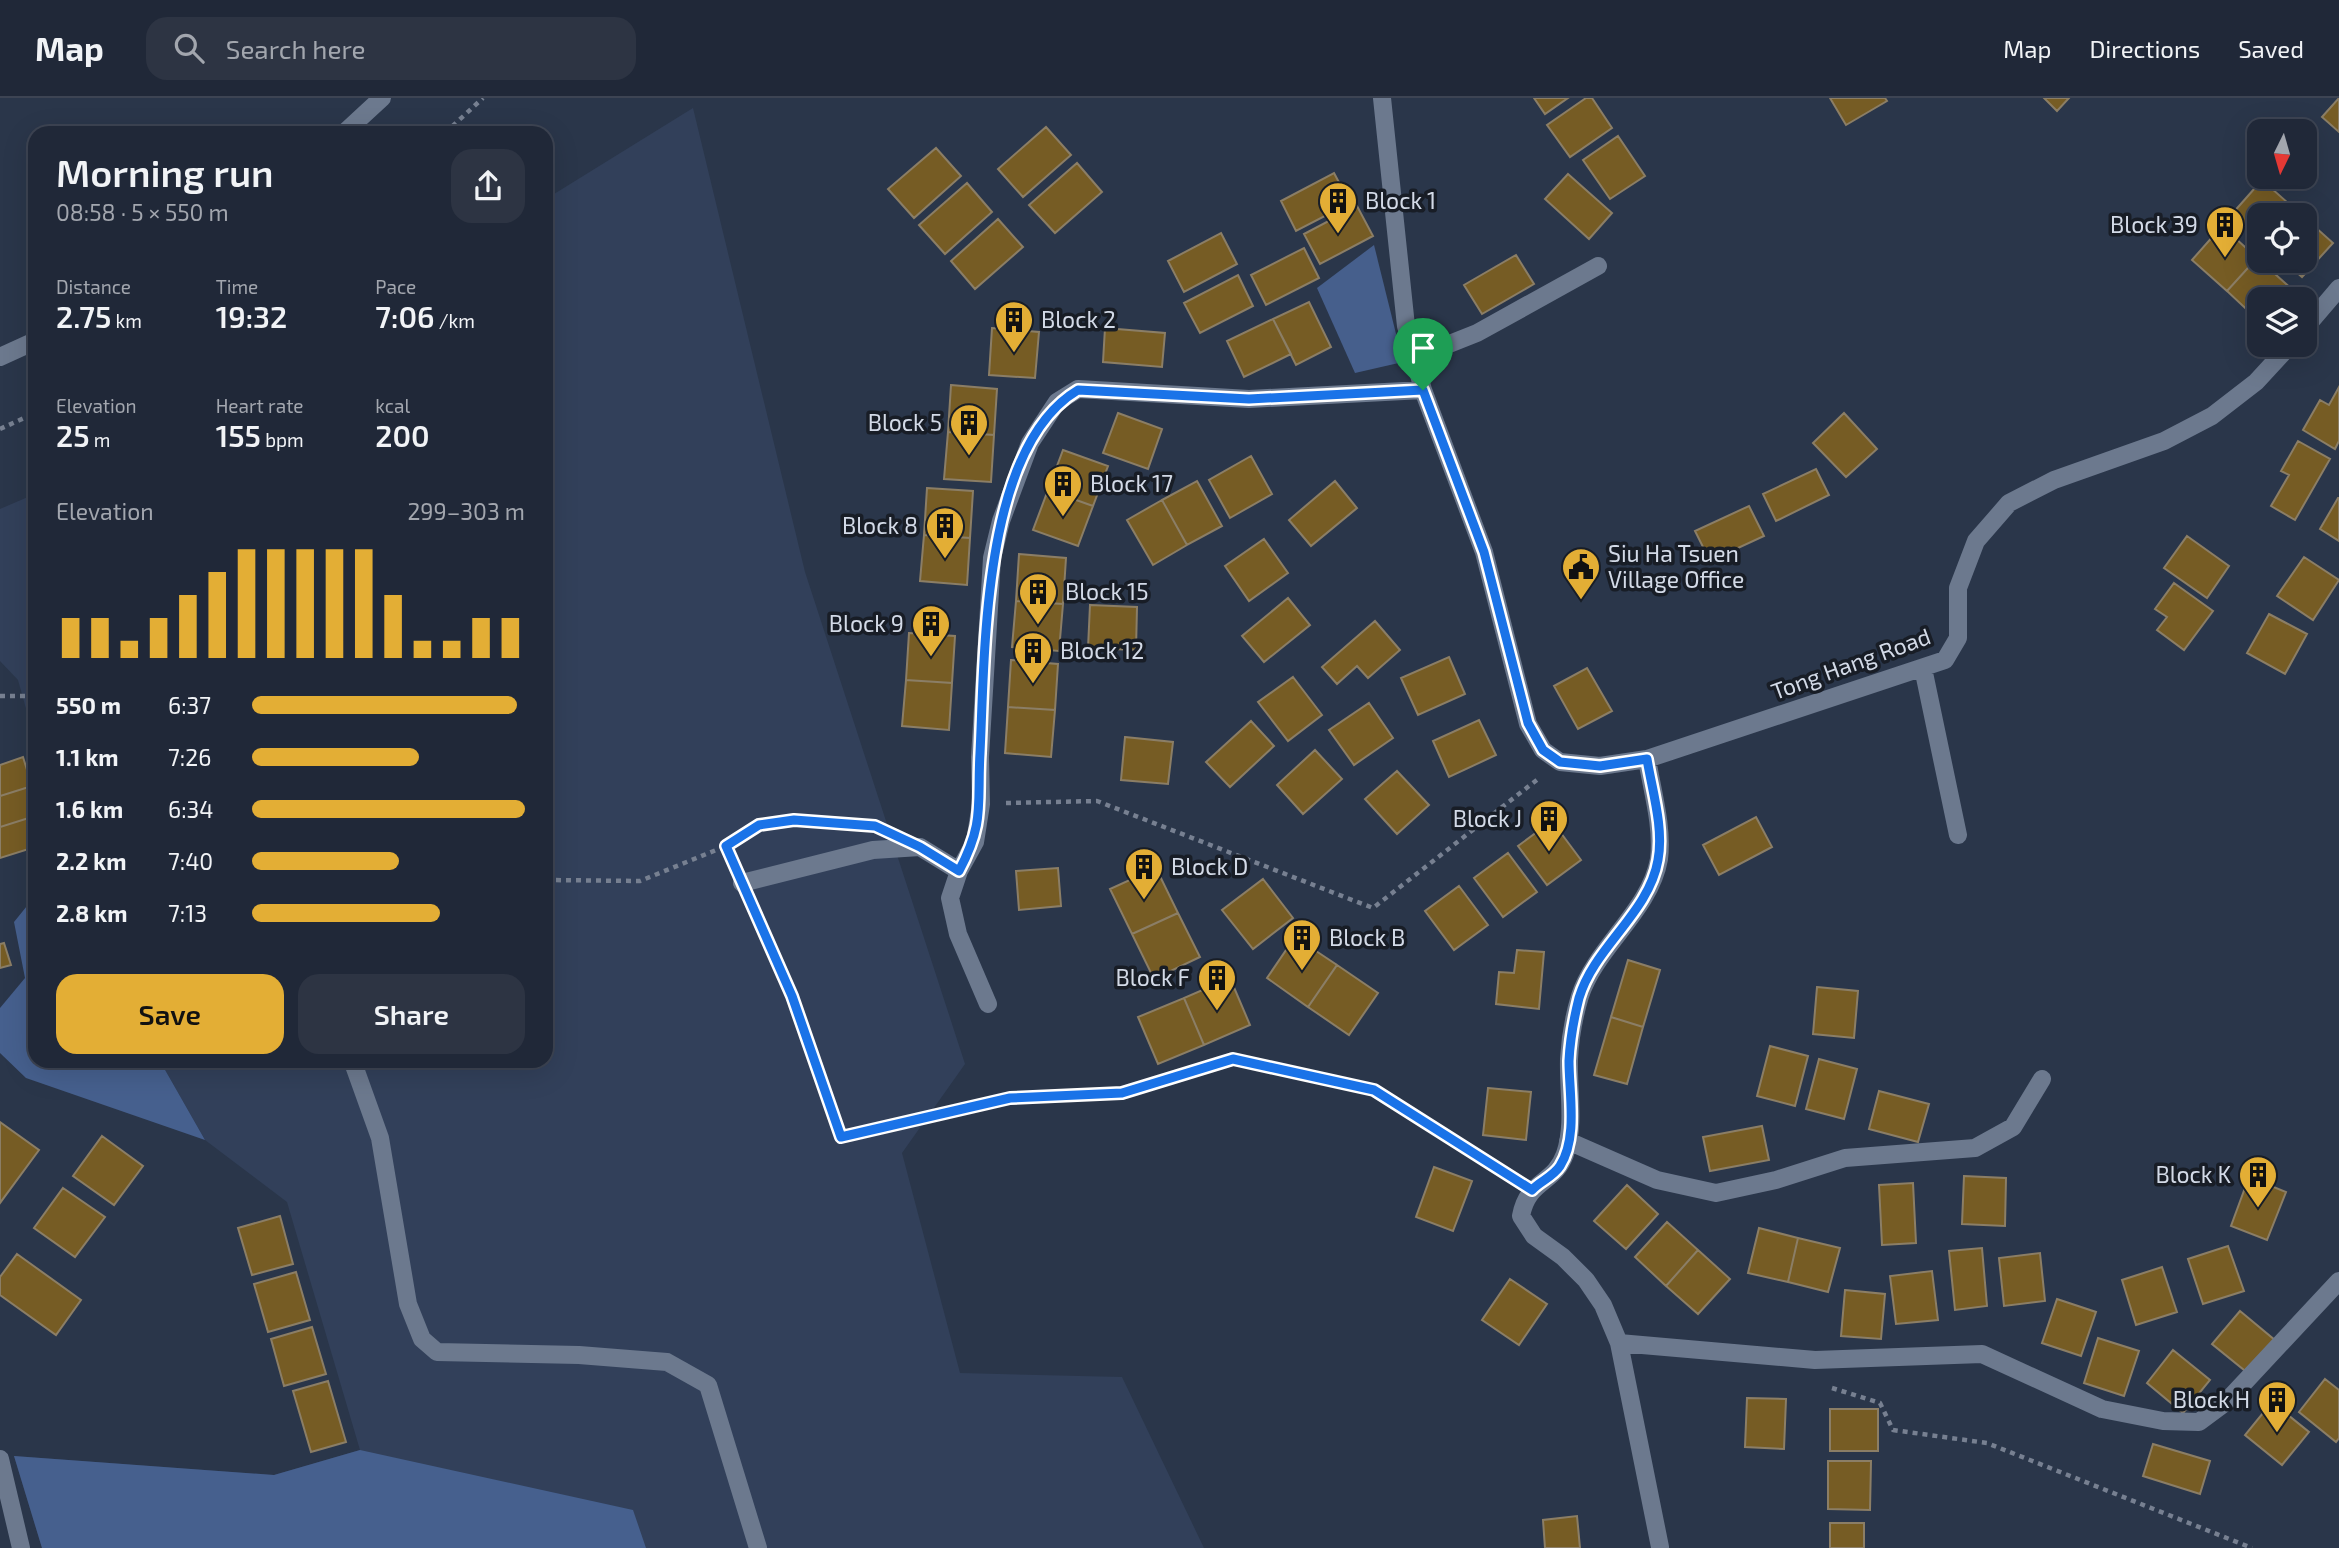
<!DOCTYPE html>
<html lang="en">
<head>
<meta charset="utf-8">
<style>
  :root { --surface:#202838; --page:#2d3443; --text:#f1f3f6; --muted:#a2a6ae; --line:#3d4453; --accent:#e3ae35 }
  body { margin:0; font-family:"Exo 2",sans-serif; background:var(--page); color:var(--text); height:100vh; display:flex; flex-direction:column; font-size:26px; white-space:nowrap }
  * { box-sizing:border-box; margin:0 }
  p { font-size:23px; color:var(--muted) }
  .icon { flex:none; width:38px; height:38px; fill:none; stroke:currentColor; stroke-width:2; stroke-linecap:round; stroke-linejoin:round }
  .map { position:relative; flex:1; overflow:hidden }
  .drawer { position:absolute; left:28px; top:28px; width:525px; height:942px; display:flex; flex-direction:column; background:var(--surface); border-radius:21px; box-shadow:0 7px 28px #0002,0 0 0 2px var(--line) }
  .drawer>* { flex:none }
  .needle { width:46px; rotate:185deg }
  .controls { position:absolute; left:2247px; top:21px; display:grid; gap:14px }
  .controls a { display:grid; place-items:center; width:70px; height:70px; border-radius:14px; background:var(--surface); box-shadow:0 7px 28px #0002,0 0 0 2px var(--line); font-size:35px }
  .pin { position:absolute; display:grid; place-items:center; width:60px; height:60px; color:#fff; margin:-72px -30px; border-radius:50% 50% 50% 0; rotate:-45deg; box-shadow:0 0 7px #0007 }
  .pin .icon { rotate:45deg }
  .round { display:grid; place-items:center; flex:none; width:74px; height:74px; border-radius:21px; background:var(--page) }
  .headline { display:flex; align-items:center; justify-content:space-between; height:119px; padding:0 28px }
  h1 { font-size:38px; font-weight:600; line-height:52px }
  .figures { display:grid; grid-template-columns:repeat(3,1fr); gap:10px; height:119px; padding:7px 28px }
  .figures div { display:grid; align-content:center }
  .figures b { font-size:30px; font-weight:600 }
  .figures small { font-size:19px; font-weight:400 }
  .figures p { font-size:19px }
  .chart { height:196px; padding:14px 28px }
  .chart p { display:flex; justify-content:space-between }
  .chart svg { width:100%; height:126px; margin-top:7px; stroke:var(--accent); stroke-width:6 }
  .button { display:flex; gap:14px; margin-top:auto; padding:14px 28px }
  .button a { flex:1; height:80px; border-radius:21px; background:var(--accent); color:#111; font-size:28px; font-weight:600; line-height:80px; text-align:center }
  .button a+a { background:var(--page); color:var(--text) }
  ul { padding:0 28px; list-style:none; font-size:23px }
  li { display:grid; grid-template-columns:112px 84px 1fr; align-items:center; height:52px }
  li i { height:18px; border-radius:9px; background:var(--accent) }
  header { display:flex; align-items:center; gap:42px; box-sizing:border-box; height:98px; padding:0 35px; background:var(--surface); border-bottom:2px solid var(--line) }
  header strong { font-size:33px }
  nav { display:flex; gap:38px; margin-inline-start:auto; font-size:24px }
  .search { width:490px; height:63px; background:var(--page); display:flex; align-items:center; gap:18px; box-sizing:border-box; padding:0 24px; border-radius:21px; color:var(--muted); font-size:26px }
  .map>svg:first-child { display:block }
  .built { fill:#32405a }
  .green { fill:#465f8c }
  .forest { fill:#46608e }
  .building { fill:#765c24; stroke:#8b7e66; stroke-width:2 }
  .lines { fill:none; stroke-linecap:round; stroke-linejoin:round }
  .path { stroke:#778091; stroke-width:4.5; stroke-dasharray:5 5; stroke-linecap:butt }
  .minor { stroke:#6c798e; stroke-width:18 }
  .route-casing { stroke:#fff; stroke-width:14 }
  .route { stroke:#1a73e8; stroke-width:9 }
  .labels { text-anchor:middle; stroke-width:7; stroke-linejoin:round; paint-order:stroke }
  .poi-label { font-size:23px; fill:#d3dae7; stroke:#181d26; text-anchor:start }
  .street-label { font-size:23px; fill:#d3dae7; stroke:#181d26 }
</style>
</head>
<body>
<header>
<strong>Map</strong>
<div class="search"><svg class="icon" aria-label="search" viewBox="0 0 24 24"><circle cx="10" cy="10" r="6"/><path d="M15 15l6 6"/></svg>Search here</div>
<nav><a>Map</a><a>Directions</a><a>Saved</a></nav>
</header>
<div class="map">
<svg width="2339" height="1450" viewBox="0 0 2339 1450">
  <rect width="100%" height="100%" fill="#2a364a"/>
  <path class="built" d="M693,10L805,474L965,966L902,1055L960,1275L1122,1279L1204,1450H42L14,1358L274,1377L360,1352L287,1104L205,1042L160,963L546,962V101Z
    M35,396V643L18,582L0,563V411Z"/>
  <path class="green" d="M1374,147L1403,264L1355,275L1317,190Z"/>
  <path class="forest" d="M35,798V962L160,963L205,1042L26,980L0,955V910L25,880L14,824Z
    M360,1352L633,1412L646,1450H42L14,1358L274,1377Z"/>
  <path class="building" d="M1534,0H1568L1545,16Z
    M1586,0H1592L1612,30L1570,59L1547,27Z
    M1830,0H1885L1887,3L1846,27Z
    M2044,0H2069L2057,13Z
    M2339,0V34L2322,19Z
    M1046,29L1071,57L1023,99L998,71Z
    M1618,38L1645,78L1610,101L1583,62Z
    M936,50L961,78L914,120L888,91Z
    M1077,65L1102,94L1055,135L1029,107Z
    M1334,75L1350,105L1296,133L1281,103Z
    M1568,76L1612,115L1589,141L1545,101Z
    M2262,82L2297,113L2294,117H2259V141L2232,116Z
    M967,85L992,114L945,156L919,127Z
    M1357,108L1373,138L1320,166L1304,136Z
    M2305,120L2333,145L2302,179L2284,163H2305Z
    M998,121L1023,149L975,191L951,163Z
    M2222,128L2257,160L2227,193L2192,162Z
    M1221,135L1237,166L1184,194L1168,163Z
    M1304,150L1319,180L1266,207L1251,177Z
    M1516,157L1534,186L1482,216L1464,187Z
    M2257,160L2293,192L2284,201H2259V223L2227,193Z
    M1238,177L1253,208L1200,235L1184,205Z
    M1309,204L1331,249L1296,267L1273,221Z
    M1273,221L1291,256L1244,279L1227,243Z
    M992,230L1039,234L1035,280L989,277Z
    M1105,230L1165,235L1162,269L1103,264Z
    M951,287L997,291L994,337L948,334Z
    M2339,289V343L2335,351L2303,332L2320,302L2329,307Z
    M1118,315L1162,331L1148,371L1103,355Z
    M1844,315L1877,351L1846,379L1813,345Z
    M948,334L994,337L991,384L944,381Z
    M2298,343L2330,361L2295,422L2271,408L2289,377L2281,373Z
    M1063,352L1108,368L1093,408L1048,392Z
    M1251,358L1272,396L1230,420L1209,382Z
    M1816,371L1829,397L1776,423L1763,396Z
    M1197,383L1222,428L1187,447L1162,402Z
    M1335,383L1357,410L1311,448L1289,422Z
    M927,390L973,393L970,440L924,437Z
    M1048,392L1093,408L1078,448L1033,432Z
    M2338,400H2339V443L2320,431Z
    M1162,402L1187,447L1153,467L1127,422Z
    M1749,408L1764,438L1710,463L1695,433Z
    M924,437L970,440L967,487L920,483Z
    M2187,438L2229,468L2207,500L2164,470Z
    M1264,441L1288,475L1249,503L1225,468Z
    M1019,456L1066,460L1063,506L1016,503Z
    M2304,459L2339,482L2313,522L2277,498Z
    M2174,485L2213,513L2184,552L2157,532L2167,519L2155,511Z
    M1288,500L1310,527L1264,564L1242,538Z
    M1016,503L1063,506L1059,553L1012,549Z
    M1090,507L1137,509L1136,552L1088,550Z
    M2269,516L2307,536L2285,576L2247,555Z
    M1375,523L1400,552L1368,580L1357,568L1337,586L1322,569Z
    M909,535L955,538L952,585L906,582Z
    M1449,559L1465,596L1418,617L1401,580Z
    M1011,562L1058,566L1055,612L1008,609Z
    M1587,570L1612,613L1578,631L1554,588Z
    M1293,579L1322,617L1288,643L1258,604Z
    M906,582L952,585L949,632L902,628Z
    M1369,605L1393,640L1354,667L1329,632Z
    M1008,609L1055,612L1051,659L1005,655Z
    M1479,622L1496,657L1449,679L1433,643Z
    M1251,623L1274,648L1230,689L1206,664Z
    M1125,639L1173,644L1168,686L1121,682Z
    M1315,652L1342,681L1303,716L1277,687Z
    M23,659L32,688L0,698V667Z
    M1397,673L1429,707L1397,736L1365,701Z
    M32,688L35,718L0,729V698Z
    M35,718V749L0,760V729Z
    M1756,719L1772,749L1719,777L1703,747Z
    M1552,723L1581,762L1547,787L1518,748Z
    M1508,755L1537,794L1503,819L1474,780Z
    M1058,770L1061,808L1019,812L1016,773Z
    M1156,770L1178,815L1132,836L1110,791Z
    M1263,781L1293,820L1253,851L1222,812Z
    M1459,788L1488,827L1454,852L1425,813Z
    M1178,815L1200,859L1154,881L1132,836Z
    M1295,839L1337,867L1308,909L1267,880Z
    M4,845L11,867L0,870V846Z
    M1517,852L1544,854L1539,911L1496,906L1499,874L1514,875Z
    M1628,862L1660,872L1643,929L1611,919Z
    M1337,867L1378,895L1349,937L1308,909Z
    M1230,880L1250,927L1204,947L1184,900Z
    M1817,889L1858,893L1854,940L1813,936Z
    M1184,900L1204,947L1158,966L1138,919Z
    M1611,919L1643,929L1627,986L1594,977Z
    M1770,948L1808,958L1795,1008L1757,998Z
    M1819,961L1857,971L1844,1021L1806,1011Z
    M1488,990L1531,994L1526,1042L1483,1037Z
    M1879,993L1929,1006L1918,1044L1869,1031Z
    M0,1024L39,1052L0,1105Z
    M1762,1028L1769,1062L1710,1073L1703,1039Z
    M102,1038L143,1068L114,1107L73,1078Z
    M1434,1069L1472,1083L1453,1133L1416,1119Z
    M1964,1078L2006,1080L2005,1128L1962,1126Z
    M2249,1079L2286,1094L2267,1142L2231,1128Z
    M1913,1085L1916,1145L1882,1147L1879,1087Z
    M1627,1087L1658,1116L1626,1151L1594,1123Z
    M63,1090L105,1119L75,1159L34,1130Z
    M280,1118L293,1166L252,1177L238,1130Z
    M1667,1124L1698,1152L1666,1188L1635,1159Z
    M1759,1130L1798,1140L1788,1184L1748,1175Z
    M1798,1140L1840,1150L1828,1194L1788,1184Z
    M2228,1148L2244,1193L2203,1206L2188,1161Z
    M1982,1150L1987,1208L1955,1212L1949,1153Z
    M1698,1152L1730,1181L1698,1216L1666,1188Z
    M2040,1155L2045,1203L2004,1208L1999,1160Z
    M17,1156L81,1202L56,1237L0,1197V1179Z
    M2162,1169L2177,1214L2136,1227L2122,1182Z
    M1932,1173L1938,1222L1896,1226L1890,1178Z
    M296,1174L310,1222L268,1234L254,1186Z
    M1510,1181L1547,1206L1519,1247L1482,1222Z
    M1845,1192L1885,1196L1881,1241L1841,1238Z
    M2057,1201L2096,1214L2081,1258L2042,1245Z
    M2240,1213L2276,1243L2249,1276L2212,1246Z
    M312,1229L326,1276L284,1288L271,1241Z
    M2098,1240L2139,1253L2124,1298L2084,1285Z
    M2173,1252L2210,1282L2183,1315L2147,1285Z
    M2325,1281L2339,1292V1340L2336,1344L2299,1314Z
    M328,1283L346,1344L311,1354L293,1293Z
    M1747,1300L1786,1301L1784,1351L1745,1349Z
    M2272,1304L2309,1334L2282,1367L2245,1337Z
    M1830,1311H1878V1353H1830Z
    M2153,1346L2210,1363L2200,1396L2143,1378Z
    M1828,1363H1871L1870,1412L1828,1411Z
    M1577,1418L1580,1450H1545L1543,1422Z
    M1830,1425H1864V1450H1830Z"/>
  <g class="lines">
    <path class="path" d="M445,35L483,0
      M0,331L35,315
      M0,598H35
      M1006,705L1097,703L1373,810L1538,681
      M726,748L732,760
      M546,782L640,783L726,748L759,727L794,722L854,726
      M753,810L792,898L841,1039L1010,1000L1122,995L1232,961L1374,992L1510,1079
      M1832,1290L1880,1305L1893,1332L1987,1345L2252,1450"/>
    <path class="minor" d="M1382,0L1406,228L1423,292L1484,454L1528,626L1543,652L1560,664L1600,668L1647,661L1945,562L1958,540V490L1976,443L2009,405L2054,382L2164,343L2212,318L2256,284L2290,247
      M344,35L382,0
      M2305,230L2339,190
      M0,259L35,243
      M1414,260L1477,235L1598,168
      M1923,570L1958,737
      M1647,661C1652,692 1663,729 1659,761C1650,813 1596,849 1580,898C1574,918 1570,941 1569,961C1568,992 1575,1027 1565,1056C1554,1087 1528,1081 1521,1118L1534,1138L1563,1159L1586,1182L1603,1207L1619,1245L1660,1449
      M742,785L873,752L920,749L959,773
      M988,906L958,836L950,800L959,773L975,744L981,706L980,659L992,460L1001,423L1030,345L1057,304L1078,291L1249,301L1423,292
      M352,962L380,1040L408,1206L422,1241L437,1254L579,1257L667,1264L708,1287L758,1450
      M1568,1043L1657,1082L1716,1095L1776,1082L1845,1060L1975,1050L2013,1029L2042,981
      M1619,1245L1815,1262L1982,1256L2102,1311L2163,1323L2199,1324L2226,1304L2339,1183
      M0,1361L21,1450"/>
  </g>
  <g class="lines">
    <defs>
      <path id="route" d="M1078,292L1249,301L1423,292L1484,454L1528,625L1543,652L1560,664L1600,668L1647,661C1652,692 1664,730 1658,762C1649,815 1594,849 1579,900C1574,920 1570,942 1569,963C1569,995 1578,1040 1560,1068C1553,1079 1540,1083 1532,1092L1374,992L1233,961L1122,995L1010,1000L841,1039L792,898L726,748L759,727L794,722L875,728L920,749L959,773C985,724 977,707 980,655C985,554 982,349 1078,292Z"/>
    </defs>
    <use href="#route" class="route-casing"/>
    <use href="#route" class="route"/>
  </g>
  <defs>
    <symbol id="building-pin" viewBox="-11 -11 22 30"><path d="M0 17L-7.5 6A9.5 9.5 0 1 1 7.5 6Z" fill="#e3ae35" stroke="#181d26"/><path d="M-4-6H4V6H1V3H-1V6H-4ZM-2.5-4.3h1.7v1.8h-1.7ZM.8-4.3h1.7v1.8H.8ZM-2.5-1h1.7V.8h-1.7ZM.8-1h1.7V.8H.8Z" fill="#111"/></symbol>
    <symbol id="civic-pin" viewBox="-11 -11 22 30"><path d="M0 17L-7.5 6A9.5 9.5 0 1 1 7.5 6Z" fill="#e3ae35" stroke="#181d26"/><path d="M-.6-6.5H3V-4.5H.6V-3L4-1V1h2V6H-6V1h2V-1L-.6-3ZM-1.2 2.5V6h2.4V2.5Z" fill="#111"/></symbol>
  </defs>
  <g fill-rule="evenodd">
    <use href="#building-pin" x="1316" y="81" width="44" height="60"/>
    <use href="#building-pin" x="2203" y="105" width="44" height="60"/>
    <use href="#building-pin" x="992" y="200" width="44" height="60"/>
    <use href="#building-pin" x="947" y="303" width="44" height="60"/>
    <use href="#building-pin" x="1041" y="364" width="44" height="60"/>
    <use href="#building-pin" x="923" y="406" width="44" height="60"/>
    <use href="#civic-pin" x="1559" y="447" width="44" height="60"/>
    <use href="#building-pin" x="1016" y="472" width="44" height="60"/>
    <use href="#building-pin" x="909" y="504" width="44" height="60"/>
    <use href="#building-pin" x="1011" y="531" width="44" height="60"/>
    <use href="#building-pin" x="1527" y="699" width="44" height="60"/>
    <use href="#building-pin" x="1122" y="747" width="44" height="60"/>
    <use href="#building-pin" x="1280" y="818" width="44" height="60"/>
    <use href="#building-pin" x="1195" y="858" width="44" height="60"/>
    <use href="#building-pin" x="2236" y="1055" width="44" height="60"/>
    <use href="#building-pin" x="2255" y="1280" width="44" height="60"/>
  </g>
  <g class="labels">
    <g class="poi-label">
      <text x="1365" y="111">Block 1</text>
      <text x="2198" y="135" text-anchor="end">Block 39</text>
      <text x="1041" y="230">Block 2</text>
      <text x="942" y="333" text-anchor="end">Block 5</text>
      <text x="1090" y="394">Block 17</text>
      <text x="918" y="436" text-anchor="end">Block 8</text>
      <text x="1608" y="464">Siu Ha Tsuen<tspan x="1608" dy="26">Village Office</tspan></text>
      <text x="1065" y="502">Block 15</text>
      <text x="904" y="534" text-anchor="end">Block 9</text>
      <text x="1060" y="561">Block 12</text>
      <text x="1522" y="729" text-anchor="end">Block J</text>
      <text x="1171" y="777">Block D</text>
      <text x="1329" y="848">Block B</text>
      <text x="1190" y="888" text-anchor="end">Block F</text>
      <text x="2231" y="1085" text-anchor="end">Block K</text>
      <text x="2250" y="1310" text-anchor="end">Block H</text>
    </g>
    <g class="street-label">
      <text transform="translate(1851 566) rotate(-20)" y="8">Tong Hang Road</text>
    </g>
  </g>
</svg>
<div class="controls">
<a><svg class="needle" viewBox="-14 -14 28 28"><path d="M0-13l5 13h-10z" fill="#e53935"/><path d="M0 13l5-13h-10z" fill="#a2a6ae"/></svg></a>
<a><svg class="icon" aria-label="locate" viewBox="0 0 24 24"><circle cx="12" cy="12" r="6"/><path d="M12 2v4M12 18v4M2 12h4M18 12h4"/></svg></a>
<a><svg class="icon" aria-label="layers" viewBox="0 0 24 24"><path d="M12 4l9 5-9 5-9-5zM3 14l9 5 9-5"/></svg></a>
</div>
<div class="pin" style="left:1423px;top:292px;background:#1e9e55"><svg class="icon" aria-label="arrive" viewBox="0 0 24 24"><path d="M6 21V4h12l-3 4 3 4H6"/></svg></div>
<section class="drawer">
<div class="headline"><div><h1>Morning run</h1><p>08:58 · 5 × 550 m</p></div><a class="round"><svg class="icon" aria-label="share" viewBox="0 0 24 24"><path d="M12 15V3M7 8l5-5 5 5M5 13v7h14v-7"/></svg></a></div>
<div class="figures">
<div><p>Distance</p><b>2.75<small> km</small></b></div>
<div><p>Time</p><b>19:32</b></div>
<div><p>Pace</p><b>7:06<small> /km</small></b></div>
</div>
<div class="figures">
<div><p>Elevation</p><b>25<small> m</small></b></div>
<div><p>Heart rate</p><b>155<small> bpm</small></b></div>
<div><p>kcal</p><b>200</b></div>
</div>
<div class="chart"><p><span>Elevation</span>299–303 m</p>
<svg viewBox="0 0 160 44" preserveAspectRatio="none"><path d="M5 44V30M15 44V30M25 44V38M35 44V30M45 44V22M55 44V14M65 44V6M75 44V6M85 44V6M95 44V6M105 44V6M115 44V22M125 44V38M135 44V38M145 44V30M155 44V30"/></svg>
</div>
<ul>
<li><b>550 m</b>6:37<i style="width:97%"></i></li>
<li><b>1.1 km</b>7:26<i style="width:61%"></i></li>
<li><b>1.6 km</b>6:34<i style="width:100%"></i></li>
<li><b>2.2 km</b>7:40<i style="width:54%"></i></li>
<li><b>2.8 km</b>7:13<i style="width:69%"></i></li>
</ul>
<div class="button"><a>Save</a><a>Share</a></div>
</section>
</div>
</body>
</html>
